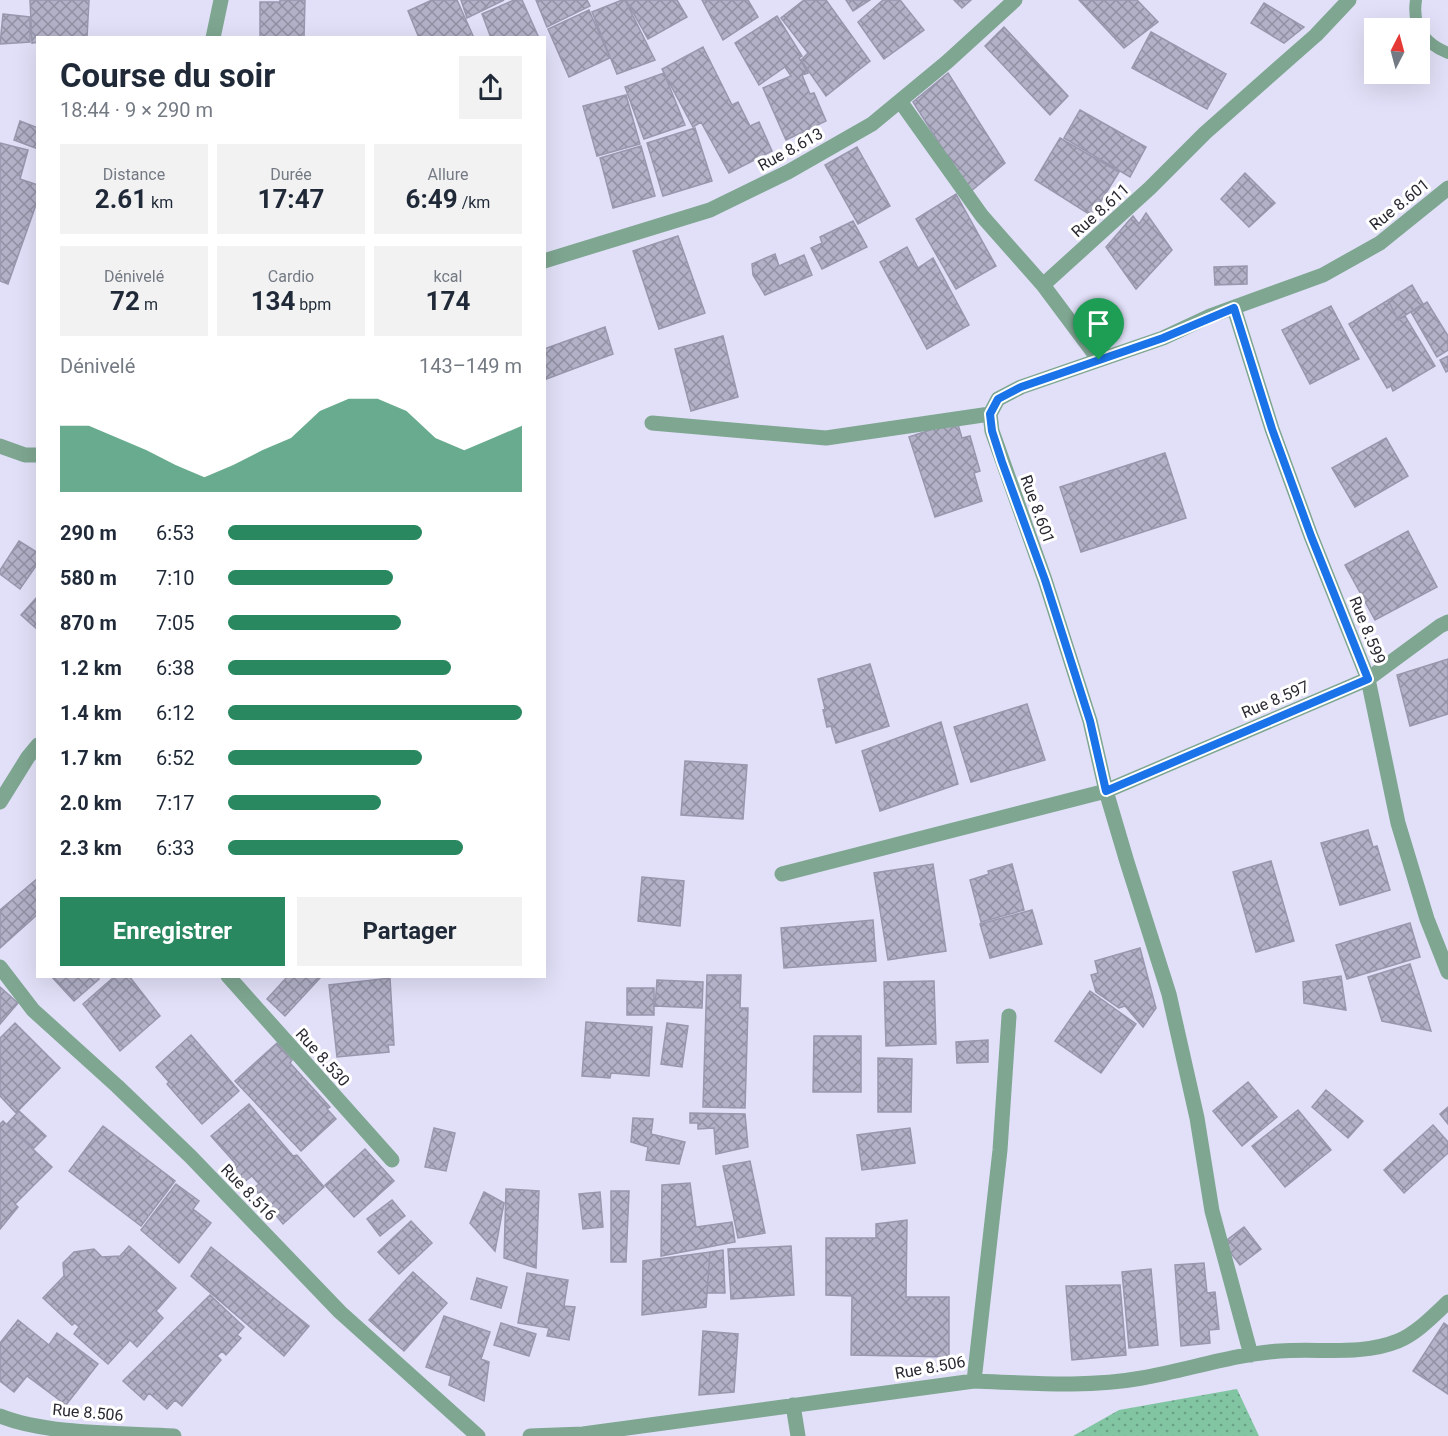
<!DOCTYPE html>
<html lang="fr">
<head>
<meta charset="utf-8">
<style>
  :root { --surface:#fff; --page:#f2f2f3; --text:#1f2937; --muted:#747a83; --accent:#2a8860 }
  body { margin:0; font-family:Roboto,sans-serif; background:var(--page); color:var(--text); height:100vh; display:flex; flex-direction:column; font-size:22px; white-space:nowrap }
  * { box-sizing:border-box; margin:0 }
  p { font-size:20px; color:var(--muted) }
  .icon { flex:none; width:33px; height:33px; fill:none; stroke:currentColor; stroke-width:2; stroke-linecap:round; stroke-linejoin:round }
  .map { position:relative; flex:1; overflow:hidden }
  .panel { position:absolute; left:36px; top:36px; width:510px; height:942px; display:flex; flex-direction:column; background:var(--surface); border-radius:0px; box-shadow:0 6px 24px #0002 }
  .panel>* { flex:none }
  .needle { width:39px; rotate:6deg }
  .controls { position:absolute; left:1364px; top:18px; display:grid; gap:12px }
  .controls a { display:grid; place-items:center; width:66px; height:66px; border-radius:0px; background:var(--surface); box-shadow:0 6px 24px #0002; font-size:30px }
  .pin { position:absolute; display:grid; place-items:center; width:51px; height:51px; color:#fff; margin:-62px -26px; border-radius:50% 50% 50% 0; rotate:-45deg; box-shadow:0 0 6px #0007 }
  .pin .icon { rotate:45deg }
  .round { display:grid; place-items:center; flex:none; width:63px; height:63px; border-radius:0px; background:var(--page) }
  .summary { display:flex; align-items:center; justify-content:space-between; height:102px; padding:0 24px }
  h1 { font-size:33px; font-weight:700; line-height:45px }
  .figures { display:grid; grid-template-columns:repeat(3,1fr); gap:9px; height:102px; padding:6px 24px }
  .figures div { display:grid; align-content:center; border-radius:0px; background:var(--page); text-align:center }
  .figures b { font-size:26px; font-weight:700 }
  .figures small { font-size:16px; font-weight:400 }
  .figures p { font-size:16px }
  .chart { height:168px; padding:12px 24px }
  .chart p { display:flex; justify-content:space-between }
  .chart svg { width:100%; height:108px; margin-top:6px; fill:var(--accent); opacity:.7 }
  .primary-button { display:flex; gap:12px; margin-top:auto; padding:12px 24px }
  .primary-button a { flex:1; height:69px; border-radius:0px; background:var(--accent); color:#fff; font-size:24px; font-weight:700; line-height:69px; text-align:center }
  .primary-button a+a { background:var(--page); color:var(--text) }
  ul { padding:0 24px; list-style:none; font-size:20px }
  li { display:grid; grid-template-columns:96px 72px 1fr; align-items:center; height:45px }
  li i { height:15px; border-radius:8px; background:var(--accent) }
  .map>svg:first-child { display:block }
  .grass { fill:url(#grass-dots) }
  .building { fill:url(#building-cross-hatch); stroke:#9997ae; stroke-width:1.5 }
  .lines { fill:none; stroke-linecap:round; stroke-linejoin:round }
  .lane { stroke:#7ea691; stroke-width:12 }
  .street { stroke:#7ea691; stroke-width:15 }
  .route-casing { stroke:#fff; stroke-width:12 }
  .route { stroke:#1a73e8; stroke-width:8 }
  .labels { text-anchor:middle; stroke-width:6; stroke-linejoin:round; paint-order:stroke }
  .street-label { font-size:16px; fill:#2a2932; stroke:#fff }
</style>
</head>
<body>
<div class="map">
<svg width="1448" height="1436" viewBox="0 0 1448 1436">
  <defs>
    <pattern id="grass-dots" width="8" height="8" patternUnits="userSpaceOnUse" patternTransform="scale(1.5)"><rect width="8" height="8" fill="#81c5a2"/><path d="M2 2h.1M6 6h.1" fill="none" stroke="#6aa085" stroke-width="1.8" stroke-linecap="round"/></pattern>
    <pattern id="building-cross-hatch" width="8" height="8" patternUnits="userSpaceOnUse" patternTransform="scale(1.5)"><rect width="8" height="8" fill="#b2b1c8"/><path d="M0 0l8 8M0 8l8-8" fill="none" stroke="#9190a3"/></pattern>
  </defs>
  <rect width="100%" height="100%" fill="#e1e0f8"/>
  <path class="grass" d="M1237,1389L1259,1436H1073L1119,1410Z"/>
  <path class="building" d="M30,0H89L87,38H38V42L32,43Z
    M280,0H305L304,38H260V2H280Z
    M432,0H457L474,38H419L408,11Z
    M461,0H504L467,18Z
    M514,0H522L539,38H491L482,14Z
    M536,0H587L590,6L547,27Z
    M622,0H625L655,60L617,74L592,12Z
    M626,0H677L687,17L648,39Z
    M702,0H748L758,17L723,40Z
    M804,0H826L870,61L826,96L801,60L808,53L781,18Z
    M846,0H870L853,11Z
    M883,0H900L924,30L884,59L858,22Z
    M954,0H971L962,8Z
    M1079,0H1137L1158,22L1124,48Z
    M1264,3L1304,27L1284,43L1251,23Z
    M589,10L610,58L569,77L548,29Z
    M3,14L30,17V42L0,44Z
    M777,16L802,56L799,58L808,73L802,75L810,94L814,93L826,121L786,140L763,88L791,76L785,67L759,85L735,43Z
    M1004,27L1068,96L1050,115L985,46Z
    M1151,32L1226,74L1207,109L1132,68Z
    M703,47L732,105L738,102L750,126L759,122L772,151L729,173L701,122L693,127L662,69Z
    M664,73L685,125L644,139L625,87Z
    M948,73L1005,163L970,192L913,102Z
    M626,95L640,144L597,156L583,106Z
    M1080,110L1146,147L1130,177L1064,138Z
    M20,121L38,128V149L14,140Z
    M695,128L712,181L663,196L647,143Z
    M1060,138L1119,172L1092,216L1035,180Z
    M0,143L28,150L20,179L38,185V199L8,284L0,281Z
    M641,146L655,196L613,208L600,158Z
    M857,147L890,206L858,224L825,165Z
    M1245,173L1275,203L1249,227L1221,199Z
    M956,194L996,266L956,289L916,219Z
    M1146,213L1172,250L1136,289L1106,247L1133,216L1139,224Z
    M853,221L867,247L822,269L811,248L822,243L820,237Z
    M678,236L705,313L659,329L633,251Z
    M907,247L918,268L933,258L969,325L927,349L880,262Z
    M775,254L779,266L804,255L812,275L765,295L753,275L752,264Z
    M1247,266V284L1215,285L1214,267Z
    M1412,285L1423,304L1398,320L1388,300Z
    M1388,300L1398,320L1405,316L1435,366L1393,391L1391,386L1387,388L1349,324Z
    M1427,302L1448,336V350L1437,357L1411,312Z
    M1331,306L1359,359L1310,384L1282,330Z
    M605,327L613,354L544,380V349Z
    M723,336L738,397L691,411L675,349Z
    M1448,356V371L1446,372L1440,360Z
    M957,421L962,438L970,436L980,471L974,473L982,501L935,517L909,437Z
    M1386,438L1408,476L1355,507L1332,468Z
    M1165,453L1186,518L1081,552L1060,487Z
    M1408,531L1437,587L1375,620L1345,565Z
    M19,541L38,553V563L20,589L0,574V570Z
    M38,596V630L21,615Z
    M1448,659V714L1410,726L1397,675Z
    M870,664L889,726L836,743L831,726L827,727L823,710L825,709L818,679Z
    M1027,704L1045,760L971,782L954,727Z
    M941,722L958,784L880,811L862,751Z
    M685,761L747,765L743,819L681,815Z
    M1368,830L1373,847L1377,846L1390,890L1340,905L1321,843Z
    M1271,861L1294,941L1256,952L1233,872Z
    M933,864L946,951L888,960L874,873Z
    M1012,864L1024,910L981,922L970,880L989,874L988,871Z
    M642,877L684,881L680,926L638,921Z
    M38,878V914L0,948V910Z
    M1032,910L1042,944L990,958L980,924Z
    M873,920L876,961L784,968L781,928Z
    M1410,923L1420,957L1347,979L1336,945Z
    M1140,948L1156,1008L1143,1027L1125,1006L1119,1008L1096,992L1091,975L1098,973L1095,961Z
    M1410,964L1431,1031L1382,1021L1368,977Z
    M707,975H741L740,1008H748L745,1108L703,1107Z
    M51,976H97L99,979L74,1001Z
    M115,976H129L160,1016L120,1051L83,1004Z
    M288,976H318L320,978L285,1016L267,999Z
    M1341,976L1346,1010L1304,1003L1303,982Z
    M390,978L394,1045H388L389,1052L337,1057L329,985Z
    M657,980L703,982L702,1008L655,1006Z
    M934,981L936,1044L886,1046L884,982Z
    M0,987L18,1003L0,1024Z
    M627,988H654V1015H627Z
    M1090,991L1136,1024L1101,1073L1055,1041Z
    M586,1022L652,1027L649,1076L611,1073L610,1078L582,1076Z
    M15,1023L60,1068L16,1113L0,1096V1038Z
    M667,1023L688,1026L682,1067L661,1064Z
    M191,1035L239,1091L202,1124L167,1084L169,1082L156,1067Z
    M814,1036H861V1092H813Z
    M988,1040V1062L957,1063L956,1042Z
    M277,1043L292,1060L290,1063L330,1107L327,1109L336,1119L301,1151L235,1081Z
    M878,1058L912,1059L911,1112H878Z
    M1248,1082L1277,1117L1242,1146L1213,1111Z
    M1326,1090L1363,1121L1348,1138L1312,1107Z
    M249,1104L293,1156L297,1155L324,1187L283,1224L254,1188L259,1184L252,1176L244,1182L232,1168L236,1164L211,1136Z
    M1448,1107V1124L1440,1114Z
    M1298,1110L1331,1150L1285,1187L1252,1146Z
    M19,1111L46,1136L34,1148L7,1124Z
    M690,1113L745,1114L748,1147L716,1154L714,1128L698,1129V1123H690Z
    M633,1118L653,1119L651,1134L685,1142L679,1164L646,1160L648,1147L631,1142Z
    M3,1121L52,1167L15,1204L18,1207L0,1229V1124Z
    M1433,1125L1448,1142V1153L1404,1193L1384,1170Z
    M103,1126L175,1181L141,1226L69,1171Z
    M434,1128L455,1133L446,1171L425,1167Z
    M910,1128L915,1163L862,1170L857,1135Z
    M365,1149L394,1181L354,1217L325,1185Z
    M750,1161L765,1233L738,1238L723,1166Z
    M690,1183L696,1227L732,1222L735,1242L661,1256L662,1185Z
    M176,1184L199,1201L193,1209L211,1223L179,1263L141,1230Z
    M506,1189L539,1191L536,1268L504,1258Z
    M611,1191H629L626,1262H611Z
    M484,1192L504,1203L495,1251L470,1223Z
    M600,1192L603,1227L583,1229L579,1194Z
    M392,1200L405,1216L380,1236L367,1219Z
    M907,1220L906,1297H949V1357L851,1355L852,1296L826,1295V1238H876V1224Z
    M411,1221L432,1243L399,1274L378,1252Z
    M1244,1227L1261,1249L1240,1265L1223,1243Z
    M129,1246L176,1288L156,1311L163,1318L137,1347L130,1340L108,1364L74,1334L79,1327L75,1323L72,1325L43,1298L64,1276L63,1263L74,1252L94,1249L102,1257L120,1256Z
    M791,1246L794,1295L731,1299L728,1249Z
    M211,1247L309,1326L284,1356L191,1276Z
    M723,1250L725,1293H707L710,1252Z
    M710,1252L706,1307L642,1315L643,1261Z
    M1204,1263L1207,1293L1215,1292L1219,1329L1209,1330L1210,1343L1181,1346L1175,1265Z
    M1151,1269L1158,1345L1129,1348L1122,1272Z
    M413,1272L447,1303L404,1351L369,1320Z
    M527,1273L568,1280L564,1306L575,1307L569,1340L547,1336L549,1328L518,1323Z
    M477,1278L507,1287L501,1308L471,1299Z
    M1120,1285L1126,1355L1072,1360L1066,1286Z
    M210,1295L244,1327L237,1335L241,1338L226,1355L222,1351L217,1356L221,1360L182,1406L175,1400L167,1409L149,1393L144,1400L123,1381Z
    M444,1316L490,1332L481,1359L489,1362L484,1401L449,1385L451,1376L426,1367Z
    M18,1320L49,1345L57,1333L98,1364L66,1405L27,1376L14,1392L0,1381V1343Z
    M501,1323L536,1334L529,1356L494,1345Z
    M1444,1323L1448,1326V1394L1413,1371Z
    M703,1331L738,1334L734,1392L699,1395Z"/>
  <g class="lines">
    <path class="lane" d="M1416,0C1412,26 1425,44 1448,53"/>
    <path class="street" d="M213,38L221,0
      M900,101L982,216L1043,285L1150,188L1205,133L1316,35L1349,0
      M544,261L710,210L788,172L872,124L947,62L1015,0
      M1043,285L1099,360
      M1234,308L1272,429L1311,536L1368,679L1398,823L1427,919L1448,972
      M652,423L826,438L990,414
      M0,446L25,455H38
      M0,802L28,757L38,745
      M782,874L1106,791L1090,721L1045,580L992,431L990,414L998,399L1021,387L1163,338L1210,316L1323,275L1380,243L1448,188
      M0,967L33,1010L117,1086L191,1157L340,1312L478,1436
      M228,976L392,1160
      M1251,1355L1212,1211L1197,1118L1169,994L1127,862L1106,791L1368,679L1440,626L1448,622
      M974,1381C1030,1383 1087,1388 1142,1378C1188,1370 1234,1354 1280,1351C1319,1348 1361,1356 1398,1341C1417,1333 1433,1316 1448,1302
      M793,1405L798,1436
      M0,1416C47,1435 123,1433 174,1436
      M530,1436L583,1434L974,1381L1000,1150L1009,1016"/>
  </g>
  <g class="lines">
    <defs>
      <path id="route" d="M1234,308L1272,429L1311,536L1368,679L1106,791L1090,721L1045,580L1002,462L992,431L990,414L998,399L1021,387L1163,338Z"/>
    </defs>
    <use href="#route" class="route-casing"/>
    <use href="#route" class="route"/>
  </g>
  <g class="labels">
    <g class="street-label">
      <text transform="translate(790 149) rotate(-29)" y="6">Rue 8.613</text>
      <text transform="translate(1399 204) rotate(-39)" y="6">Rue 8.601</text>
      <text transform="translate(1100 210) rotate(-42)" y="6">Rue 8.611</text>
      <text transform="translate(1038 509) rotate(70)" y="6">Rue 8.601</text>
      <text transform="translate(1368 630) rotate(68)" y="6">Rue 8.599</text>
      <text transform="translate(1275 699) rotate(-23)" y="6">Rue 8.597</text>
      <text transform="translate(323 1057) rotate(48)" y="6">Rue 8.530</text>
      <text transform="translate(249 1192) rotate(46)" y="6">Rue 8.516</text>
      <text transform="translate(930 1367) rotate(-10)" y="6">Rue 8.506</text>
      <text transform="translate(88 1412) rotate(5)" y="6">Rue 8.506</text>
    </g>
  </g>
</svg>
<div class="controls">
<a><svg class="needle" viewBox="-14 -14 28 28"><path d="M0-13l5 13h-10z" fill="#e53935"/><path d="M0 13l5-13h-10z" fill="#747a83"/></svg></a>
</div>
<div class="pin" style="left:1099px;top:360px;background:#1e9e55"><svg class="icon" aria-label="arrive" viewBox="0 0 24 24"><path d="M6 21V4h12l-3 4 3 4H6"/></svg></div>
<section class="panel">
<div class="summary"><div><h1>Course du soir</h1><p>18:44 · 9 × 290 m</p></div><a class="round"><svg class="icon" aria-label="share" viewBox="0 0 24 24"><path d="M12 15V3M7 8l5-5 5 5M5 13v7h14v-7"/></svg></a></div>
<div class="figures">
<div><p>Distance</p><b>2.61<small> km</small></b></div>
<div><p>Durée</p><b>17:47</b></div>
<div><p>Allure</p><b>6:49<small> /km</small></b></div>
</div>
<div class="figures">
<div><p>Dénivelé</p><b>72<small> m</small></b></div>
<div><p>Cardio</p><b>134<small> bpm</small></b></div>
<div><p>kcal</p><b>174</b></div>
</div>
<div class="chart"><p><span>Dénivelé</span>143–149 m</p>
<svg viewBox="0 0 160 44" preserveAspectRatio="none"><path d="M0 44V17L10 17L20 22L30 27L40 33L50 38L60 33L70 27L80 22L90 11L100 6L110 6L120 11L130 22L140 27L150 22L160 17V44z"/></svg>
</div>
<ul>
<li><b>290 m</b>6:53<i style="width:66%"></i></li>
<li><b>580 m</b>7:10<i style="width:56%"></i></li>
<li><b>870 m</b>7:05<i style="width:59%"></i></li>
<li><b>1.2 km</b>6:38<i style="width:76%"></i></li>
<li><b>1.4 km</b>6:12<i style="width:100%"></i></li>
<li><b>1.7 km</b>6:52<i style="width:66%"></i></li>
<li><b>2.0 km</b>7:17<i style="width:52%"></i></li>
<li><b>2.3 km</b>6:33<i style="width:80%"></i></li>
</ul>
<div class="primary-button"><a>Enregistrer</a><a>Partager</a></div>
</section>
</div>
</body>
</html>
